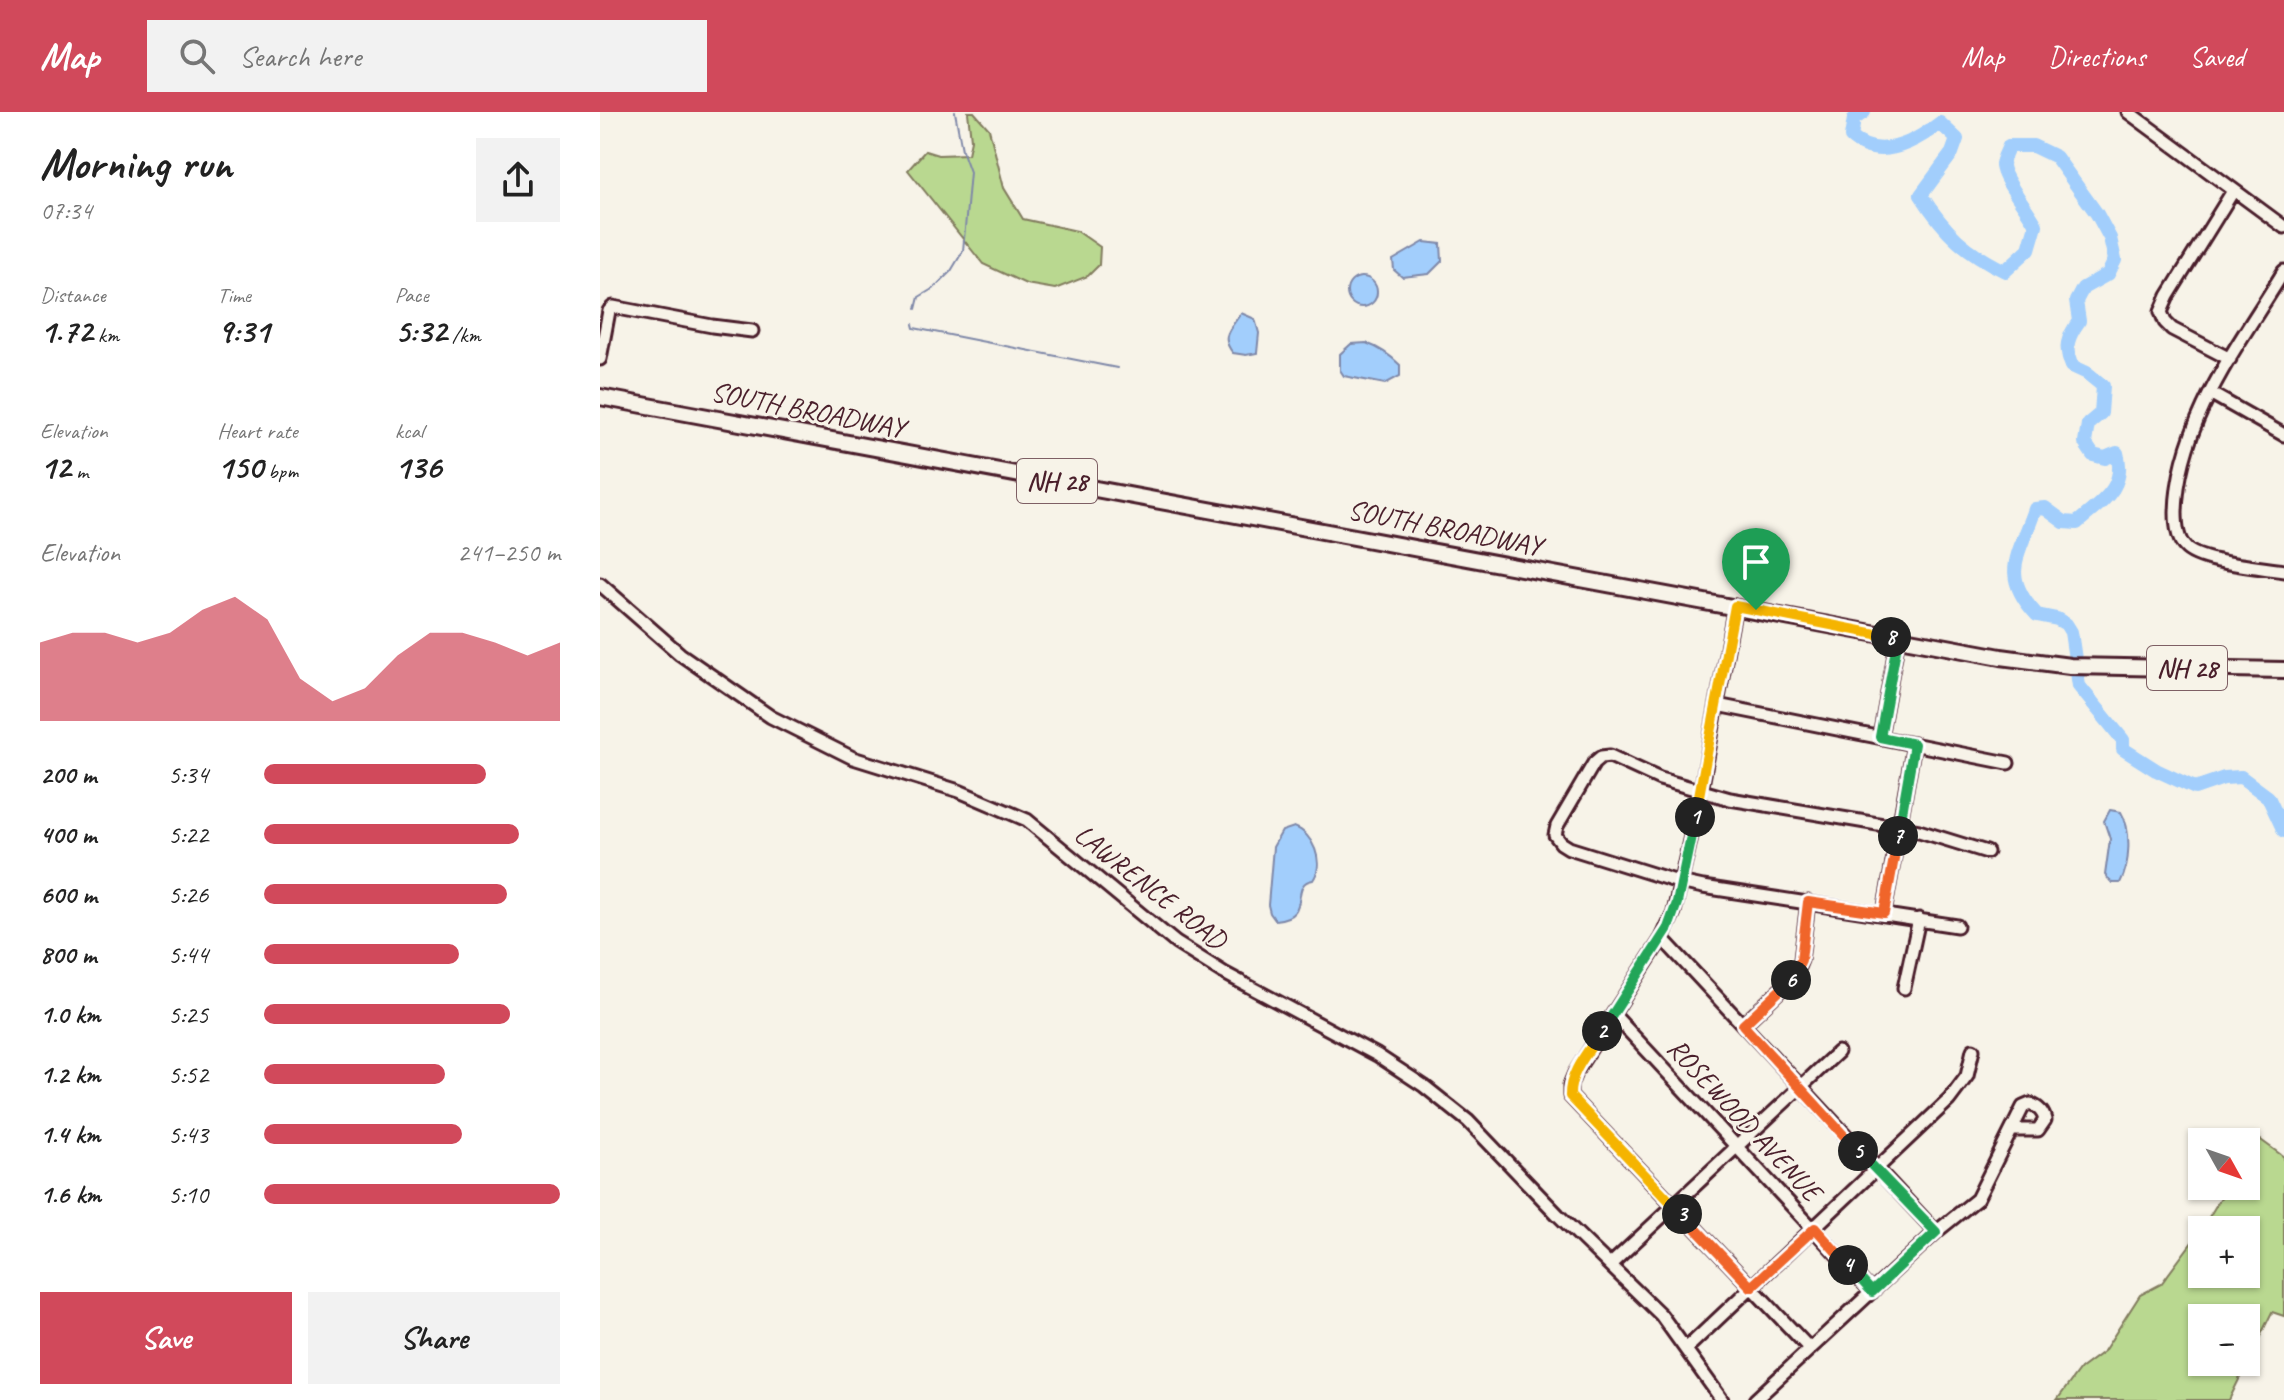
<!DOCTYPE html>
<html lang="en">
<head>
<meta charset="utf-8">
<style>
  :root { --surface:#fff; --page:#f2f2f2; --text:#222; --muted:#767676; --accent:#d1495b }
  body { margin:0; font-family:Caveat,sans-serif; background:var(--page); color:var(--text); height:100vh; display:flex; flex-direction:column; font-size:30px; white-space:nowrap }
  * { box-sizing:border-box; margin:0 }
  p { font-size:26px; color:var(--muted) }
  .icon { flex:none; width:44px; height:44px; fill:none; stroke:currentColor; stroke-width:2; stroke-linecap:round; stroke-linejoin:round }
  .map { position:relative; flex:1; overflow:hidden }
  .details { display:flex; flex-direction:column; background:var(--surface); width:600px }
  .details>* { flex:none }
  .needle { width:52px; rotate:130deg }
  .fabs { position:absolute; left:1588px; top:1016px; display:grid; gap:16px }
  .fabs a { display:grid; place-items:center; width:72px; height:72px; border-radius:0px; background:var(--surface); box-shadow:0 2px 6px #0004; font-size:40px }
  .pin { position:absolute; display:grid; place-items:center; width:68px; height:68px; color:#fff; margin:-82px -34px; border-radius:50% 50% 50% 0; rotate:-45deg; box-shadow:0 0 8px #0007 }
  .pin .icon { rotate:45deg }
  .km { position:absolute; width:40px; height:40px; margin:-20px; border-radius:50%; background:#222; color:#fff; font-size:22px; line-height:40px; text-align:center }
  .round { display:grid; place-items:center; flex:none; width:84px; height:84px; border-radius:0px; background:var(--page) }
  .summary { display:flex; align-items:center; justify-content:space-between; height:136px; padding:0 40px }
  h1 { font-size:44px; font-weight:700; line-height:60px }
  .stats { display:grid; grid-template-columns:repeat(3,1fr); gap:12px; height:136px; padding:8px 40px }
  .stats div { display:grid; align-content:center }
  .stats b { font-size:34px; font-weight:700 }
  .stats small { font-size:22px; font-weight:400 }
  .stats p { font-size:22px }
  .chart { height:224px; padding:16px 40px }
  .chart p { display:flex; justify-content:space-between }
  .chart svg { width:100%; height:144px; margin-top:8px; fill:var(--accent); opacity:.7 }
  .action { display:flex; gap:16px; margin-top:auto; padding:16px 40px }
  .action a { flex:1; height:92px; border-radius:0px; background:var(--accent); color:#fff; font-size:32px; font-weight:700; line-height:92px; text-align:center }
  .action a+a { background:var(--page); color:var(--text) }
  ul { padding:0 40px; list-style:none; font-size:26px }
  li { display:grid; grid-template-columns:128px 96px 1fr; align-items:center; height:60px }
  li i { height:20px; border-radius:10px; background:var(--accent) }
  header { display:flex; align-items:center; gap:48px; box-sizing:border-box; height:112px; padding:0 40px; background:var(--accent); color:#fff }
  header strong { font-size:38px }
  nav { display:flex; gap:44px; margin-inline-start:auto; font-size:28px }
  .search { width:560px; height:72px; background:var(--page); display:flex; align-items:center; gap:20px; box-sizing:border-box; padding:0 28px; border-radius:0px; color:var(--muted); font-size:30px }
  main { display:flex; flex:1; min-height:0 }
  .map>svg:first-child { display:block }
  .green { fill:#b9d890; stroke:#827c5e; stroke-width:2; fill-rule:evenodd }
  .water { fill:#a2cefc; stroke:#7f88a8; stroke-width:2 }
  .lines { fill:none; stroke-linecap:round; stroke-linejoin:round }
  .stream { stroke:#7f88a8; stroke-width:2 }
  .river { stroke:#a2cefc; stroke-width:14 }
  .minor-casing { stroke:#4a1f2b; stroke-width:17 }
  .major-casing { stroke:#4a1f2b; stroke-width:20 }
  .minor { stroke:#f7f3e8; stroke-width:11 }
  .major { stroke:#f7f3e8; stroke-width:14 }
  .split-1-casing { stroke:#fff; stroke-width:16 }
  .split-2-casing { stroke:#fff; stroke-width:16 }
  .split-3-casing { stroke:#fff; stroke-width:16 }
  .split-4-casing { stroke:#fff; stroke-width:16 }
  .split-5-casing { stroke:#fff; stroke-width:16 }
  .split-6-casing { stroke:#fff; stroke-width:16 }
  .split-7-casing { stroke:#fff; stroke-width:16 }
  .split-8-casing { stroke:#fff; stroke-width:16 }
  .split-9-casing { stroke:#fff; stroke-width:16 }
  .split-1 { stroke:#f5b400; stroke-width:10 }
  .split-2 { stroke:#22a559; stroke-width:10 }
  .split-3 { stroke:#f5b400; stroke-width:10 }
  .split-4 { stroke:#f0652b; stroke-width:10 }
  .split-5 { stroke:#22a559; stroke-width:10 }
  .split-6 { stroke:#f0652b; stroke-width:10 }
  .split-7 { stroke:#f0652b; stroke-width:10 }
  .split-8 { stroke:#22a559; stroke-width:10 }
  .split-9 { stroke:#f5b400; stroke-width:10 }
  .labels { text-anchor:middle; stroke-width:6; stroke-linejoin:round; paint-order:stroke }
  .shield { fill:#f7f3e8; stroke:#7e5f64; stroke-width:2 }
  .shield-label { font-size:26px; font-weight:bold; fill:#4a1f2b }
  .street-label { font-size:28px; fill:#4a1f2b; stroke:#f7f3e8 }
</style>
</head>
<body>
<header>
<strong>Map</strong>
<div class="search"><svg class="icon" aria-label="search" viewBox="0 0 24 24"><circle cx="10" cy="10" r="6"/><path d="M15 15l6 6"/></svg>Search here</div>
<nav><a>Map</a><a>Directions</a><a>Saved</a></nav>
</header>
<main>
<section class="details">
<div class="summary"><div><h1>Morning run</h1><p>07:34</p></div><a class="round"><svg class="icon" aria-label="share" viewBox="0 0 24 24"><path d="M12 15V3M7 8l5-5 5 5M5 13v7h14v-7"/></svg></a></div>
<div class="stats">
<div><p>Distance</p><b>1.72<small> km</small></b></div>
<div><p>Time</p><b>9:31</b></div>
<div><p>Pace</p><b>5:32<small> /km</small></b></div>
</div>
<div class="stats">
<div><p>Elevation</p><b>12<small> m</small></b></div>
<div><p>Heart rate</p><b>150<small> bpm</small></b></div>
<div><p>kcal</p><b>136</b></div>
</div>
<div class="chart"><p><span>Elevation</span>241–250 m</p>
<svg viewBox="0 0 160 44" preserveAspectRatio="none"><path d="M0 44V20L10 17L20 17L30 20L40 17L50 10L60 6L70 13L80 31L90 38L100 34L110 24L120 17L130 17L140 20L150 24L160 20V44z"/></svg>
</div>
<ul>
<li><b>200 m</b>5:34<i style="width:75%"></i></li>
<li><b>400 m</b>5:22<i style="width:86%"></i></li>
<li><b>600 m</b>5:26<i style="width:82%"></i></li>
<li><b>800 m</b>5:44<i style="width:66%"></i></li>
<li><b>1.0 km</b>5:25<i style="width:83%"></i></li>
<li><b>1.2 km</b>5:52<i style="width:61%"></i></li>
<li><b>1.4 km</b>5:43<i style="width:67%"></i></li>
<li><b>1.6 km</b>5:10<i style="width:100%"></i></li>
</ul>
<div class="action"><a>Save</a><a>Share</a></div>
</section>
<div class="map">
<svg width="1684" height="1288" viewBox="0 0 1684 1288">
  <rect width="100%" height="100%" fill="#f7f3e8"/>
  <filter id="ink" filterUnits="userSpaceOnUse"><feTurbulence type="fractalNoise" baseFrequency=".0125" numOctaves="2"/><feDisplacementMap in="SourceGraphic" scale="16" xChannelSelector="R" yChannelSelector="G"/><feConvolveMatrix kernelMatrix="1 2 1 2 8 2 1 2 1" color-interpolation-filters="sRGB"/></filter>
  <g filter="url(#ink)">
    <path class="green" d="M368,0H374L389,17L404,76L423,107L477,119L500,135L499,153L488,164L455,177L426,172L383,152L308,58L325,39L338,43L368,42L371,28Z
      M1654,1023L1684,1045V1204L1672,1200L1629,1288H1457L1480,1257L1504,1239L1540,1183L1561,1172L1601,1118L1628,1074H1646V1040ZM1602,1118H1646V1162H1602ZM1602,1206H1646V1250H1602Z"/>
    <path class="water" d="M824,130L841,132L842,149L829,162L802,165L794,158L793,148Z
      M747 180a15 15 0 1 1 30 0a15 15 0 1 1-30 0Z
      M641,201L655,207L659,221L657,241L646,243L633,241C619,224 631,217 641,201Z
      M766,231C780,236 789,242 800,253V264L785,272L744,264L740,258V242L751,232Z
      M1510,698L1521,700C1532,718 1530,753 1520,771H1512L1505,763L1510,727L1504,709Z
      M694,715C713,721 725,751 713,768C688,771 714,805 675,808L670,801L668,793L673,735L682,719Z"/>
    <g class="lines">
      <path class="stream" d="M316,197L319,185L334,176L351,159L363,139L370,60L362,38L355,0
        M313,212L314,216L517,256"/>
      <path class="river" d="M1264,0L1254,7L1251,25C1279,50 1314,31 1340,11L1357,27L1352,41L1321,83C1345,121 1366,140 1405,159L1429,137L1436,113C1428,97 1401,66 1402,52C1403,46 1407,39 1409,34H1433L1456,45L1497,102L1510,126L1515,148L1508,162L1483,176L1476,189L1479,209C1467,226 1464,235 1472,254L1487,261L1503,274L1501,301L1488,312L1485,331L1493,343L1505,346L1517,341C1527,376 1501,390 1477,411L1464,410L1445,396L1435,397C1420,442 1398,462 1437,503L1457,507L1466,512L1471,520L1479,574L1523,628V637L1556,658L1595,676L1624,666L1641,665L1668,685L1684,719"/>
      <defs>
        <path id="minor" d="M1528,0L1684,115
          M1684,159C1639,233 1578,310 1576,400C1576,411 1577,427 1585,435C1598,451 1662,455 1684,459
          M0,247L9,199L13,195L112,214L152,219
          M1630,247L1572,217L1565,210L1561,200L1568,184L1633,79
          M1610,281L1684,323
          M0,472L80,542L171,605L253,646L359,679L427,708L576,831L624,861L777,943L824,974L868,1009L958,1103L1061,1203L1122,1288
          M1135,494L1101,679L1074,800L1062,826L975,961L970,973V984L1210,1237
          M1117,593L1408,651
          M1280,625L1298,526
          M1284,801L1314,632
          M1357,814L1103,775L1075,769L969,736L961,731L955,723L957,714L994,651L1001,645L1010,644L1060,667L1130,687L1319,719L1387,740
          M1062,826L1336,1120
          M1304,876L1319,807
          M1013,902L1272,1180
          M1143,913L1194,865L1201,848L1208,790
          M1010,1153L1238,940
          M1087,1236L1349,988L1367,964L1373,938
          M1155,1288L1336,1120L1377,1087L1423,995L1430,992C1438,995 1443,999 1445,1008L1438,1018H1413"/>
        <path id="major" d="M0,285L1401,545L1470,554L1684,558"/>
      </defs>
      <use href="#minor" class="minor-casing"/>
      <use href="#major" class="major-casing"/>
      <use href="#minor" class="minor"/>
      <use href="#major" class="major"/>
    </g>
  </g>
  <g class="lines" filter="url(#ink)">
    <defs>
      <path id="split-1" d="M1095,705L1135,494L1156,498"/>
      <path id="split-2" d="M1002,919L1068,816L1077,791L1095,705"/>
      <path id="split-3" d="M1002,919C989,939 969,960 970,984L1082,1102"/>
      <path id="split-4" d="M1082,1102L1151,1175L1215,1116L1248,1153"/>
      <path id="split-5" d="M1248,1153L1272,1180L1336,1120L1258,1039"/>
      <path id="split-6" d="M1191,868L1143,913L1258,1039"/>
      <path id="split-7" d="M1191,868L1201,848L1208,790L1284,801L1298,724"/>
      <path id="split-8" d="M1291,525L1298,526L1280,625L1314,632L1298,724"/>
      <path id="split-9" d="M1156,498L1291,525"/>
    </defs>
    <use href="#split-1" class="split-1-casing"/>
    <use href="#split-2" class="split-2-casing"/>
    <use href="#split-3" class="split-3-casing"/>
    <use href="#split-4" class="split-4-casing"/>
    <use href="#split-5" class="split-5-casing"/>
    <use href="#split-6" class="split-6-casing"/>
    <use href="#split-7" class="split-7-casing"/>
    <use href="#split-8" class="split-8-casing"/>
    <use href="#split-9" class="split-9-casing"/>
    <use href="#split-1" class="split-1"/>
    <use href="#split-2" class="split-2"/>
    <use href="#split-3" class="split-3"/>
    <use href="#split-4" class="split-4"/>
    <use href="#split-5" class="split-5"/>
    <use href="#split-6" class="split-6"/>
    <use href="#split-7" class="split-7"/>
    <use href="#split-8" class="split-8"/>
    <use href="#split-9" class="split-9"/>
  </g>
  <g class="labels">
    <g class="shield">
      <rect x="417" y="347" width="80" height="44" rx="6"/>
      <rect x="1547" y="534" width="80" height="44" rx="6"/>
    </g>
    <g class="shield-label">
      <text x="457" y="378">NH 28</text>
      <text x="1587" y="565">NH 28</text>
    </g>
    <g class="street-label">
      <text transform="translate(208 297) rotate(11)" y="10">SOUTH BROADWAY</text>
      <text transform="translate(845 415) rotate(11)" y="10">SOUTH BROADWAY</text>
      <text transform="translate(551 774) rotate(38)" y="10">LAWRENCE ROAD</text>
      <text transform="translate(1145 1007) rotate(47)" y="10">ROSEWOOD AVENUE</text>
    </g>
  </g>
</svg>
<div class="fabs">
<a><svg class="needle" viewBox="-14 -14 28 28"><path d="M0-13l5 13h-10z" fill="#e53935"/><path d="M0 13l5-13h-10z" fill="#767676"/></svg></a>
<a>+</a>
<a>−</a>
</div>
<div class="pin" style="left:1156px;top:498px;background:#1e9e55"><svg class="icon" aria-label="arrive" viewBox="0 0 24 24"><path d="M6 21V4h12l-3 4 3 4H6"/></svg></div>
<b class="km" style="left:1095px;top:705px">1</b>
<b class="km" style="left:1002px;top:919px">2</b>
<b class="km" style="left:1082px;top:1102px">3</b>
<b class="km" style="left:1248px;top:1153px">4</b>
<b class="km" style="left:1258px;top:1039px">5</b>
<b class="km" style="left:1191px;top:868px">6</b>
<b class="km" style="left:1298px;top:724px">7</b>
<b class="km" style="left:1291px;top:525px">8</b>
</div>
</main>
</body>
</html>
